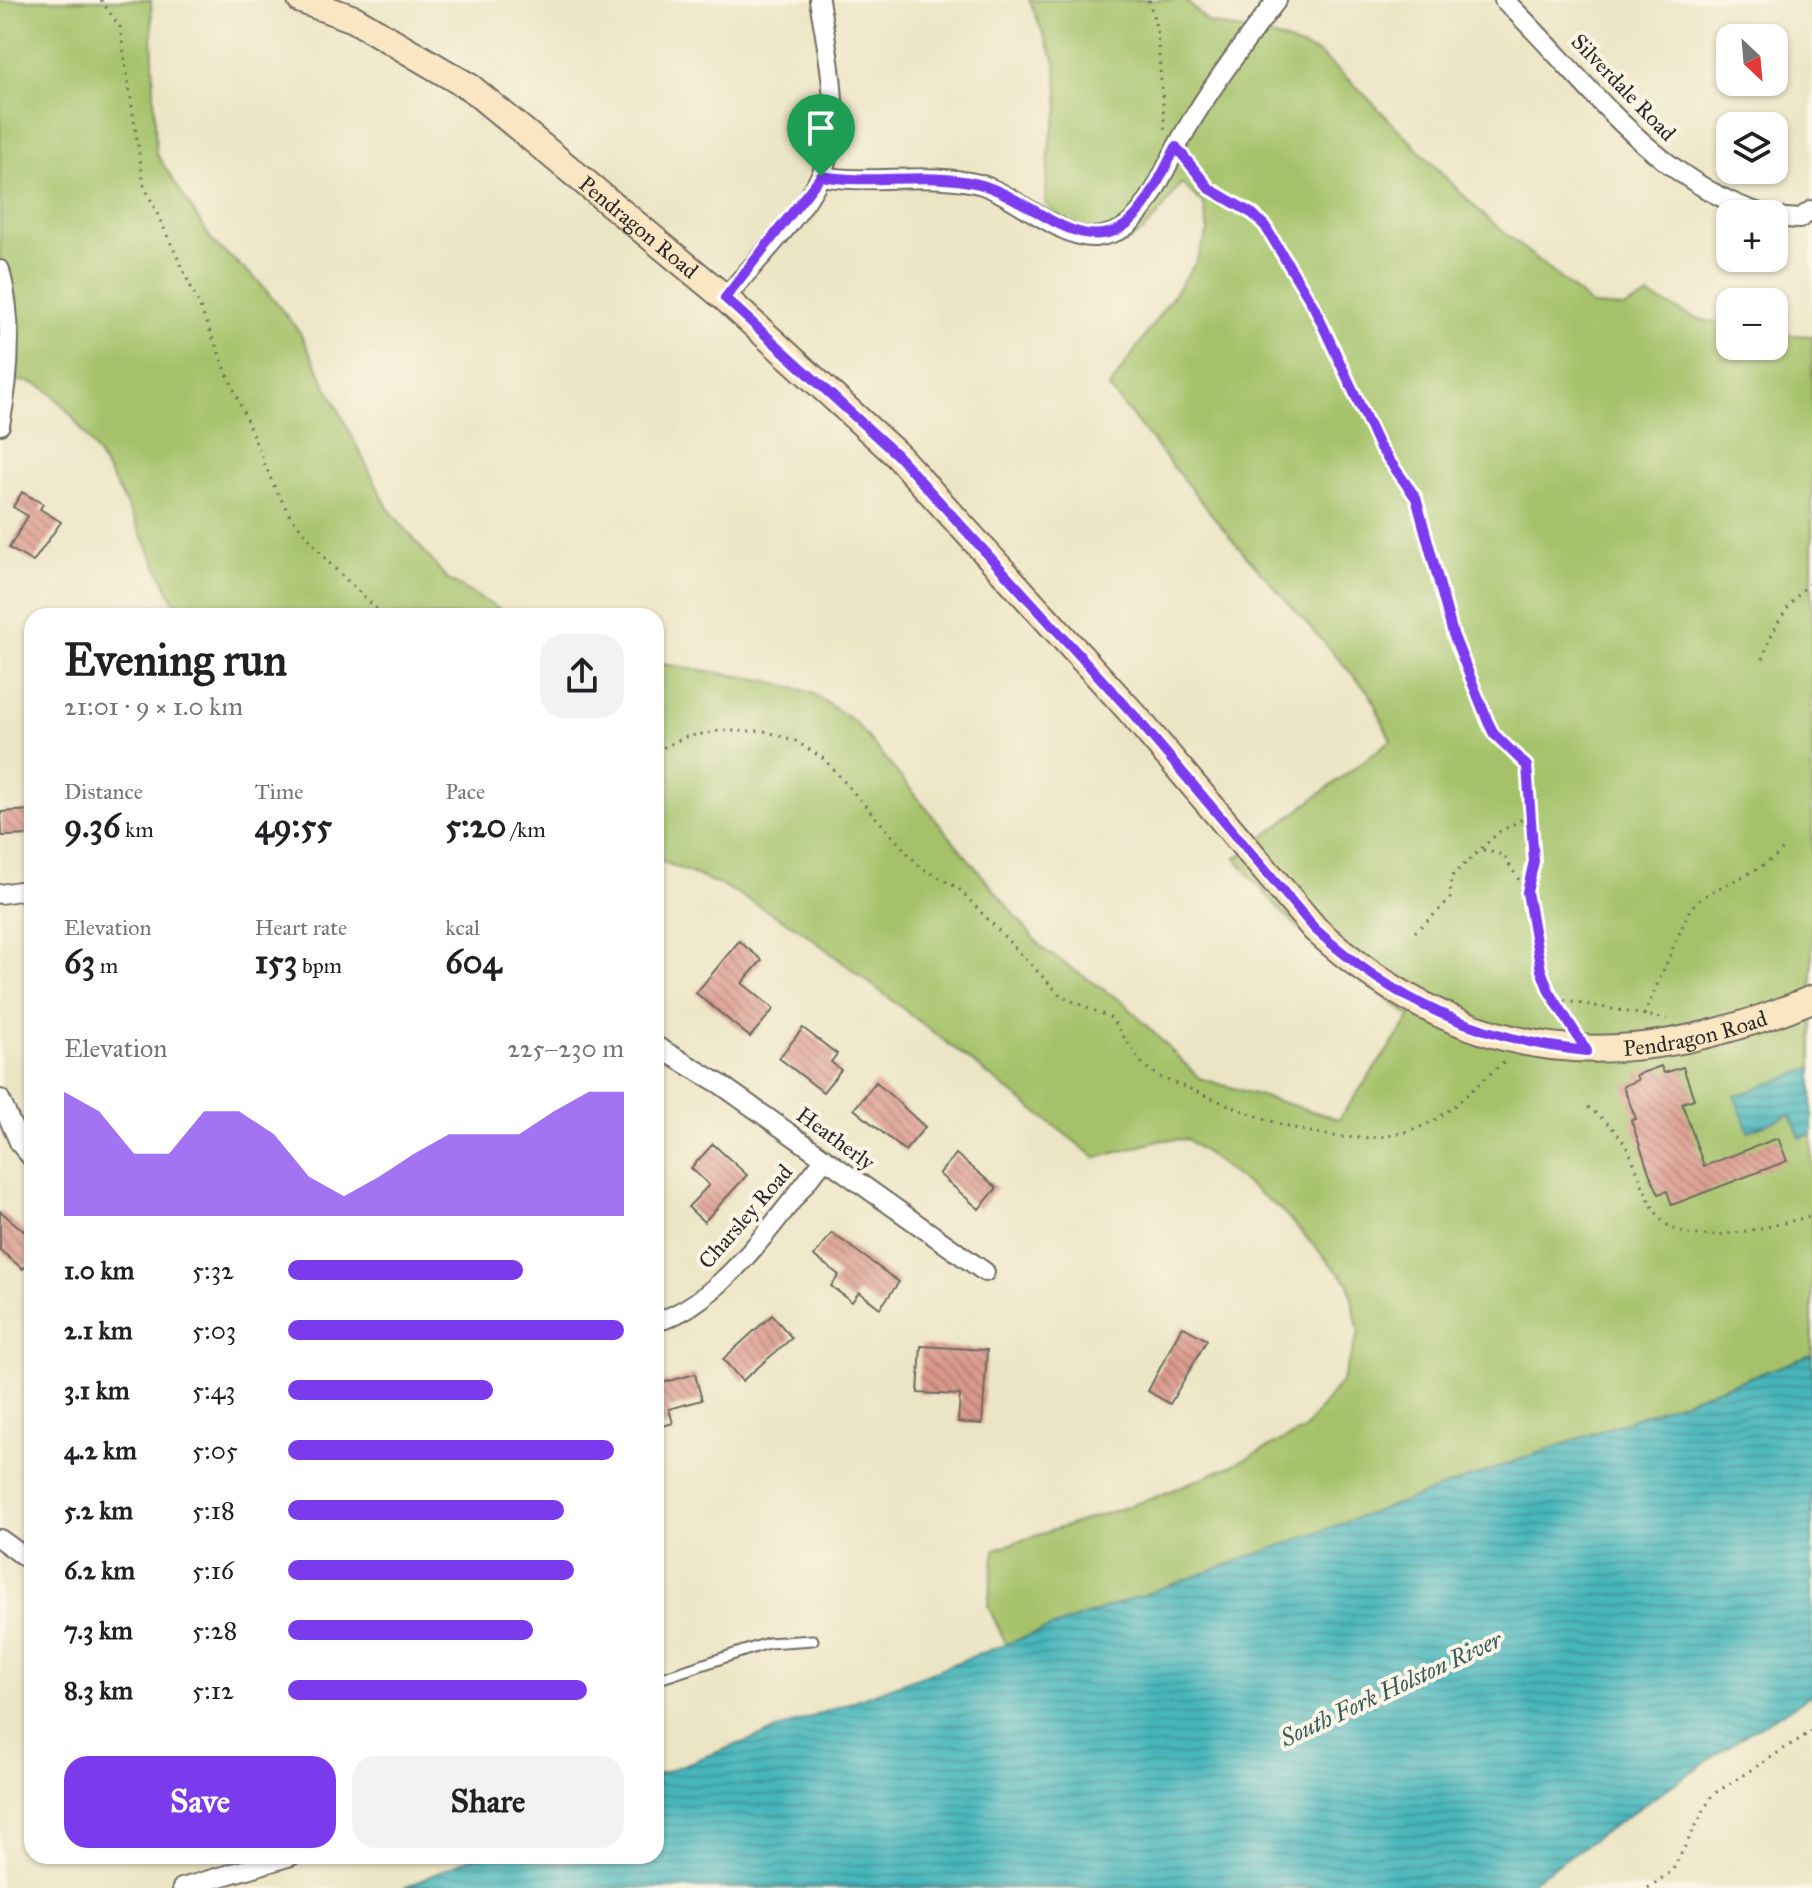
<!DOCTYPE html>
<html lang="en">
<head>
<meta charset="utf-8">
<style>
  :root { --surface:#fff; --page:#f2f2f2; --text:#202124; --muted:#757577; --accent:#7c3aed }
  body { margin:0; font-family:"IM FELL Great Primer",serif; background:var(--page); color:var(--text); height:100vh; display:flex; flex-direction:column; font-size:30px; white-space:nowrap }
  * { box-sizing:border-box; margin:0 }
  p { font-size:26px; color:var(--muted) }
  .icon { flex:none; width:44px; height:44px; fill:none; stroke:currentColor; stroke-width:2; stroke-linecap:round; stroke-linejoin:round }
  .map { position:relative; flex:1; overflow:hidden }
  .drawer { position:absolute; left:24px; top:608px; width:640px; height:1256px; display:flex; flex-direction:column; background:var(--surface); border-radius:24px; box-shadow:0 2px 6px #0004 }
  .drawer>* { flex:none }
  .needle { width:52px; rotate:154deg }
  .controls { position:absolute; left:1716px; top:24px; display:grid; gap:16px }
  .controls a { display:grid; place-items:center; width:72px; height:72px; border-radius:16px; background:var(--surface); box-shadow:0 2px 6px #0004; font-size:40px }
  .pin { position:absolute; display:grid; place-items:center; width:68px; height:68px; color:#fff; margin:-82px -34px; border-radius:50% 50% 50% 0; rotate:-45deg; box-shadow:0 0 8px #0007 }
  .pin .icon { rotate:45deg }
  .round { display:grid; place-items:center; flex:none; width:84px; height:84px; border-radius:24px; background:var(--page) }
  .summary { display:flex; align-items:center; justify-content:space-between; height:136px; padding:0 40px }
  h1 { font-size:44px; font-weight:800; line-height:60px }
  .stats { display:grid; grid-template-columns:repeat(3,1fr); gap:12px; height:136px; padding:8px 40px }
  .stats div { display:grid; align-content:center }
  .stats b { font-size:34px; font-weight:800 }
  .stats small { font-size:22px; font-weight:400 }
  .stats p { font-size:22px }
  .chart { height:224px; padding:16px 40px }
  .chart p { display:flex; justify-content:space-between }
  .chart svg { width:100%; height:144px; margin-top:8px; fill:var(--accent); opacity:.7 }
  .primary-button { display:flex; gap:16px; margin-top:auto; padding:16px 40px }
  .primary-button a { flex:1; height:92px; border-radius:24px; background:var(--accent); color:#fff; font-size:32px; font-weight:800; line-height:92px; text-align:center }
  .primary-button a+a { background:var(--page); color:var(--text) }
  ul { padding:0 40px; list-style:none; font-size:26px }
  li { display:grid; grid-template-columns:128px 96px 1fr; align-items:center; height:60px }
  li i { height:20px; border-radius:10px; background:var(--accent) }
  .map>svg:first-child { display:block }
  .green { fill:#a5c26a; stroke:#68764a; stroke-width:2 }
  .water { fill:url(#water-rules); stroke:#387074; stroke-width:2 }
  .building { fill:url(#building-back-hatch) }
  .lines { fill:none; stroke-linecap:round; stroke-linejoin:round }
  .lane-casing { stroke:#6f6c61; stroke-width:13 }
  .street-casing { stroke:#6f6c61; stroke-width:22 }
  .secondary-casing { stroke:#6f6c61; stroke-width:30 }
  .path { stroke:#6f6c61; stroke-width:3; stroke-dasharray:2 6; stroke-linecap:butt }
  .lane { stroke:#fff; stroke-width:9 }
  .street { stroke:#fff; stroke-width:18 }
  .secondary { stroke:#fbe6c4; stroke-width:26 }
  .route-casing { stroke:#fff; stroke-width:16 }
  .route { stroke:#7c3aed; stroke-width:10 }
  .labels { text-anchor:middle; stroke-width:8; stroke-linejoin:round; paint-order:stroke }
  .street-label { font-size:22px; fill:#2b2b2b; stroke:#fcf5e5 }
  .water-label { font-size:24px; font-style:italic; fill:#345c5e; stroke:#fcf5e5 }
</style>
</head>
<body>
<div class="map">
<svg width="1812" height="1888" viewBox="0 0 1812 1888">
  <defs>
    <pattern id="water-rules" width="6" height="5" patternUnits="userSpaceOnUse" patternTransform="scale(2)"><rect width="6" height="5" fill="#46b6bc"/><path d="M0 2.5h6" fill="none" stroke="#3b9499"/></pattern>
    <pattern id="building-back-hatch" width="6" height="6" patternUnits="userSpaceOnUse" patternTransform="scale(2)"><rect width="6" height="6" fill="#da988b"/><path d="M-1 5l2 2M0 0l6 6M5-1l2 2" fill="none" stroke="#b17c72"/></pattern>
  </defs>
  <rect width="100%" height="100%" fill="#fcf5e5"/>
  <filter id="ink" filterUnits="userSpaceOnUse"><feTurbulence type="fractalNoise" baseFrequency=".0125" numOctaves="2"/><feDisplacementMap in="SourceGraphic" scale="16" xChannelSelector="R" yChannelSelector="G"/><feConvolveMatrix kernelMatrix="1 2 1 2 8 2 1 2 1" color-interpolation-filters="sRGB"/></filter>
  <filter id="wash" filterUnits="userSpaceOnUse"><feTurbulence type="fractalNoise" baseFrequency=".006" numOctaves="4" result="noise"/><feDisplacementMap in="SourceGraphic" scale="32" xChannelSelector="R" yChannelSelector="G"/><feGaussianBlur stdDeviation="1.8" result="paint"/><feColorMatrix in="noise" values="0 0 0 0 0 0 0 0 0 0 0 0 0 0 0 0 0 1.4 0 .05"/><feComposite in="paint" operator="in"/></filter>
  <g filter="url(#wash)">
    <rect width="100%" height="100%" fill="#ece5c5"/>
    <path class="green" d="M0,0H151L156,153L213,242L259,282L299,331L388,508L447,579L511,616H181C158,569 83,401 36,384C26,380 11,381 0,379Z
      M1029,0H1185L1209,23L1275,37L1318,53L1358,88L1481,213L1593,306L1624,308L1649,296L1693,317L1730,327V346H1774V334L1812,336V1355L1006,1644L988,1606L995,1549L1153,1498L1228,1467L1304,1430L1342,1380L1359,1333L1349,1284L1281,1210L1187,1139L1163,1140L1096,1158L801,930L725,887L656,859V663L765,680L812,693L855,722L1043,949L1124,1003L1199,1078L1339,1119L1411,1017C1342,967 1288,928 1236,858L1391,740L1370,694L1235,543L1109,388L1196,262L1208,232L1204,204L1181,183C1165,206 1136,255 1101,244C1087,240 1059,214 1045,204L1050,140L1059,109L1056,64Z"/>
    <path class="water" d="M1812,1068V1134L1800,1138L1791,1115L1748,1131L1735,1096Z
      M1812,1355V1695L1748,1733L1523,1888H404L475,1856H656V1775L1006,1644Z"/>
    <g id="blocks">
      <path class="building" d="M22,492L43,504L40,509L61,522L33,562L9,548L28,516L13,507Z
        M32,810V835L2,836L1,812Z
        M739,941L762,960L742,983L774,1009L750,1037L696,993Z
        M803,1028L837,1054L831,1062L841,1070L823,1092L779,1058Z
        M1661,1066L1664,1073L1683,1067L1694,1099L1682,1103L1704,1166L1778,1138L1787,1161L1672,1205L1667,1191L1659,1194L1650,1175L1631,1120L1636,1119L1623,1086L1638,1080L1636,1075Z
        M876,1082L925,1127L905,1151L854,1109Z
        M713,1144L747,1175L704,1222L688,1207L709,1185L691,1168Z
        M956,1154L997,1188L979,1209L939,1174Z
        M0,1211L32,1238V1258L23,1269L0,1250Z
        M832,1233L899,1282L880,1308L859,1292L852,1302L831,1286L839,1275L814,1256Z
        M772,1315L792,1338L742,1381L723,1359Z
        M1182,1326L1207,1340L1170,1404L1148,1391Z
        M921,1346L987,1350L982,1424L958,1422L960,1395L918,1393Z
        M695,1374L702,1400L669,1409L673,1423L656,1428V1377L661,1376L662,1383Z"/>
    </g>
  </g>
  <g filter="url(#ink)">
    <use href="#blocks" fill-opacity="0" stroke="#6f6c61" stroke-width="2"/>
    <g class="lines">
      <defs>
        <path id="lane" d="M656,1680L768,1643L813,1640"/>
        <path id="street" d="M1504,0C1584,77 1652,180 1763,214
          M821,176C873,185 927,171 979,184C1015,194 1060,239 1095,237C1105,236 1122,231 1129,224C1155,200 1168,160 1186,130C1212,85 1245,41 1277,0
          M1774,217L1799,219L1812,210
          M0,270C13,319 10,375 0,425
          M725,298C755,262 800,218 820,177C845,125 828,54 819,0
          M0,894L32,889
          M656,1046L720,1084L985,1272
          M0,1099L20,1144L32,1158
          M656,1322C724,1302 780,1213 824,1160
          M0,1539L32,1562
          M182,1888L291,1856"/>
        <g id="secondary">
          <path id="s1" d="M301,0L354,19L471,88L725,298L897,455L1133,714L1315,929C1470,1069 1625,1078 1812,999"/>
        </g>
      </defs>
      <use href="#lane" class="lane-casing"/>
      <use href="#street" class="street-casing"/>
      <use href="#secondary" class="secondary-casing"/>
      <path class="path" d="M101,0L120,27L144,185L197,300L272,482L289,514L329,563L384,616
        M1149,0L1157,31L1165,130
        M1187,163L1210,189L1253,214L1265,226L1314,307L1379,446L1416,498L1453,634L1488,722L1494,734L1527,766L1534,861L1527,892L1541,970L1549,991L1571,1026
        M1763,659C1771,629 1789,602 1812,581
        M656,751L685,737L719,731H764L794,740L824,759L920,867L958,888L1061,996L1111,1018L1143,1065L1159,1077C1243,1108 1342,1166 1431,1122C1459,1107 1481,1078 1508,1060
        M1483,850L1503,855L1527,892
        M1415,932L1450,900L1451,877L1499,832L1530,815
        M1556,999L1667,1019
        M1644,1015L1690,909C1712,883 1755,879 1783,849
        M1588,1107C1628,1138 1627,1146 1645,1191C1652,1206 1659,1222 1674,1229C1705,1246 1777,1224 1812,1216
        M1648,1888L1672,1871L1712,1795L1812,1731"/>
      <use href="#lane" class="lane"/>
      <use href="#street" class="street"/>
      <use href="#secondary" class="secondary"/>
    </g>
  </g>
  <g class="lines" filter="url(#ink)">
    <defs>
      <path id="route" d="M1176,147L1210,189L1253,214L1265,226L1314,307L1379,446L1416,498L1453,634L1488,722L1494,734L1527,766L1534,861L1527,892L1541,970L1549,991L1587,1051C1479,1040 1395,1002 1315,929L1133,714L897,455L725,298L821,176C873,185 927,171 979,184C1004,191 1026,206 1049,219C1126,263 1145,206 1176,147Z"/>
    </defs>
    <use href="#route" class="route-casing"/>
    <use href="#route" class="route"/>
  </g>
  <g class="labels">
    <g class="street-label">
      <text transform="translate(1624 87) rotate(46)" y="8">Silverdale Road</text>
      <text dy="8" stroke="none"><textPath href="#s1" startOffset="410">Pendragon Road</textPath></text>
      <text dy="8" stroke="none"><textPath href="#s1" startOffset="1800">Pendragon Road</textPath></text>
      <text transform="translate(836 1138) rotate(36)" y="8">Heatherly</text>
      <text transform="translate(745 1216) rotate(-49)" y="8">Charsley Road</text>
    </g>
    <g class="water-label">
      <text transform="translate(1391 1689) rotate(-25)" y="8">South Fork Holston River</text>
    </g>
  </g>
</svg>
<div class="controls">
<a><svg class="needle" viewBox="-14 -14 28 28"><path d="M0-13l5 13h-10z" fill="#e53935"/><path d="M0 13l5-13h-10z" fill="#757577"/></svg></a>
<a><svg class="icon" aria-label="layers" viewBox="0 0 24 24"><path d="M12 4l9 5-9 5-9-5zM3 14l9 5 9-5"/></svg></a>
<a>+</a>
<a>−</a>
</div>
<div class="pin" style="left:821px;top:176px;background:#1e9e55"><svg class="icon" aria-label="arrive" viewBox="0 0 24 24"><path d="M6 21V4h12l-3 4 3 4H6"/></svg></div>
<section class="drawer">
<div class="summary"><div><h1>Evening run</h1><p>21:01 · 9 × 1.0 km</p></div><a class="round"><svg class="icon" aria-label="share" viewBox="0 0 24 24"><path d="M12 15V3M7 8l5-5 5 5M5 13v7h14v-7"/></svg></a></div>
<div class="stats">
<div><p>Distance</p><b>9.36<small> km</small></b></div>
<div><p>Time</p><b>49:55</b></div>
<div><p>Pace</p><b>5:20<small> /km</small></b></div>
</div>
<div class="stats">
<div><p>Elevation</p><b>63<small> m</small></b></div>
<div><p>Heart rate</p><b>153<small> bpm</small></b></div>
<div><p>kcal</p><b>604</b></div>
</div>
<div class="chart"><p><span>Elevation</span>225–230 m</p>
<svg viewBox="0 0 160 44" preserveAspectRatio="none"><path d="M0 44V6L10 12L20 25L30 25L40 12L50 12L60 19L70 32L80 38L90 32L100 25L110 19L120 19L130 19L140 12L150 6L160 6V44z"/></svg>
</div>
<ul>
<li><b>1.0 km</b>5:32<i style="width:70%"></i></li>
<li><b>2.1 km</b>5:03<i style="width:100%"></i></li>
<li><b>3.1 km</b>5:43<i style="width:61%"></i></li>
<li><b>4.2 km</b>5:05<i style="width:97%"></i></li>
<li><b>5.2 km</b>5:18<i style="width:82%"></i></li>
<li><b>6.2 km</b>5:16<i style="width:85%"></i></li>
<li><b>7.3 km</b>5:28<i style="width:73%"></i></li>
<li><b>8.3 km</b>5:12<i style="width:89%"></i></li>
</ul>
<div class="primary-button"><a>Save</a><a>Share</a></div>
</section>
</div>
</body>
</html>
